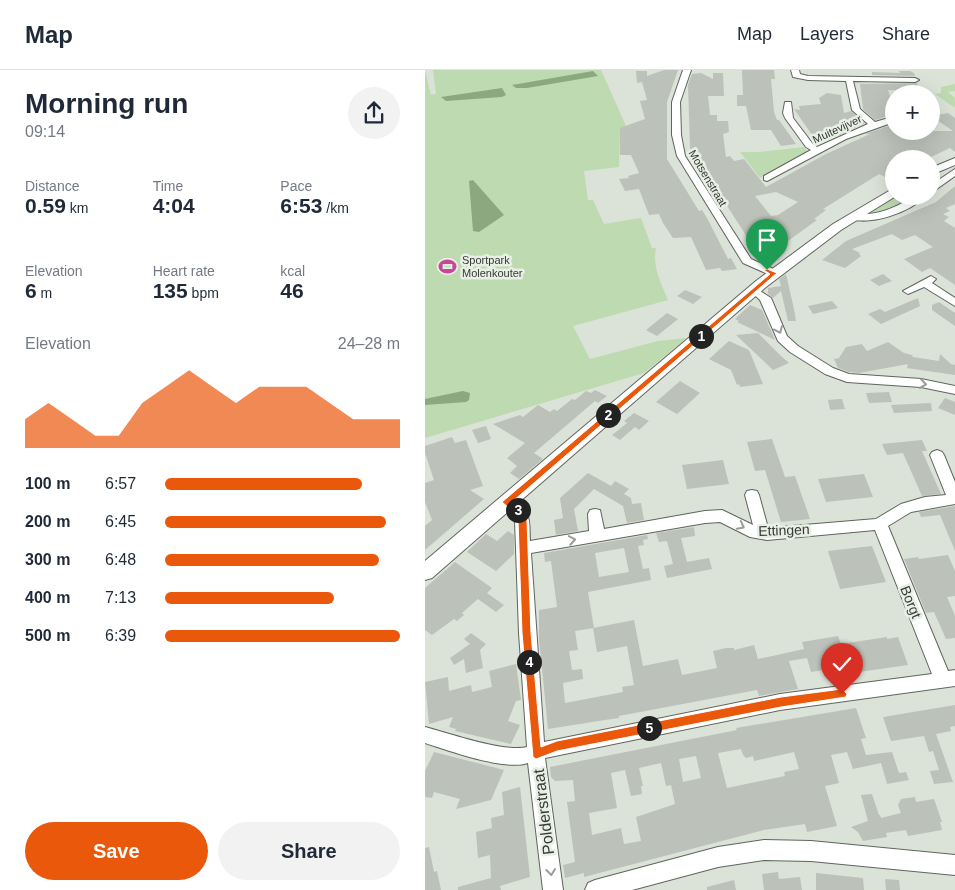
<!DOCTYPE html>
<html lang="en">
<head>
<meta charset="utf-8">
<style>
  :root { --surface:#fff; --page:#f2f2f3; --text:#1f2937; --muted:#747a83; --line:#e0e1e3; --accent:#ea580c }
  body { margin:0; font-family:Arial,sans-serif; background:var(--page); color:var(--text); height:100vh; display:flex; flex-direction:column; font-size:19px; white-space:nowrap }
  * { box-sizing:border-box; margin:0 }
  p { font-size:16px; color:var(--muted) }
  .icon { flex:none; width:28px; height:28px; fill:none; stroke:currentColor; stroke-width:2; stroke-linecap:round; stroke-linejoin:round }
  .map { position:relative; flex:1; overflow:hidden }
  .panel { display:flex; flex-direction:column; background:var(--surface); width:425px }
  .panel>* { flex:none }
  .controls { position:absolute; left:460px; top:15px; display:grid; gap:10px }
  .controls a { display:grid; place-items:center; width:55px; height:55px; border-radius:50%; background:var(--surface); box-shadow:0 5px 20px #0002; font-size:25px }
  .pin { position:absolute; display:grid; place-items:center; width:42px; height:42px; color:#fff; margin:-51px -21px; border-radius:50% 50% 50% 0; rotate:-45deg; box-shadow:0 0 5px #0007 }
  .pin .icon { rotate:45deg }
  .km { position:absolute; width:25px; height:25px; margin:-12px; border-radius:50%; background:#222; color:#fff; font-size:14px; line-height:25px; text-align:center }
  .round { display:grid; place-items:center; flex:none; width:52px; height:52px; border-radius:26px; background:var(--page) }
  .headline { display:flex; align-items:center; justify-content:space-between; height:85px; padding:0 25px }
  h1 { font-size:28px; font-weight:700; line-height:38px }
  .metrics { display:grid; grid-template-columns:repeat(3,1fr); gap:8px; height:85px; padding:5px 25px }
  .metrics div { display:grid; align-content:center }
  .metrics b { font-size:21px; font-weight:700 }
  .metrics small { font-size:14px; font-weight:400 }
  .metrics p { font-size:14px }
  .chart { height:140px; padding:10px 25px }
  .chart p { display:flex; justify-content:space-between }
  .chart svg { width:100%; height:90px; margin-top:5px; fill:var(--accent); opacity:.7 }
  .action { display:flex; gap:10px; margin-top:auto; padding:10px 25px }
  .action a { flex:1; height:58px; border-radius:30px; background:var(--accent); color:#fff; font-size:20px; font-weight:700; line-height:58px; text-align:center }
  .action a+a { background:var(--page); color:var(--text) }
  ul { padding:0 25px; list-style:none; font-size:16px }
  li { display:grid; grid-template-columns:80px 60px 1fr; align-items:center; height:38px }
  li i { height:12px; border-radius:6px; background:var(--accent) }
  header { display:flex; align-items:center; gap:30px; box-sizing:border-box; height:70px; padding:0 25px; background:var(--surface); border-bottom:1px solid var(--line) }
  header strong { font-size:24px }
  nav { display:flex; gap:28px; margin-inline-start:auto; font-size:18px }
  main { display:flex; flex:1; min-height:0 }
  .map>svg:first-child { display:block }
  .green { fill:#bedab1 }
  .water { fill:#8ca87e }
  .building { fill:#bcc2b9; fill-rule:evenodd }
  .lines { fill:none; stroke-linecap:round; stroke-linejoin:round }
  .minor-casing { stroke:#5f655d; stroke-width:2 }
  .major-casing { stroke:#5f655d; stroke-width:2 }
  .minor { fill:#fff; fill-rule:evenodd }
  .major { fill:#fff; fill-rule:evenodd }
  .oneway { stroke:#9c9c9a }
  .route { fill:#ea580c; stroke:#fff }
  .labels { text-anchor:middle; stroke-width:5; stroke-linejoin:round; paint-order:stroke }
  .far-street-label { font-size:11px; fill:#383a36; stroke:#e8efe5 }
  .far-poi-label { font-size:11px; fill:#383a36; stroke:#e8efe5; text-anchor:start }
  .street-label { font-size:14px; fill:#383a36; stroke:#e8efe5 }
  .near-street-label { font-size:16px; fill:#383a36; stroke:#e8efe5 }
</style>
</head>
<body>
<header>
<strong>Map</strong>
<nav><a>Map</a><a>Layers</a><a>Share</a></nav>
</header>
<main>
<section class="panel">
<div class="headline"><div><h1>Morning run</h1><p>09:14</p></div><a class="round"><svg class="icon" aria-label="share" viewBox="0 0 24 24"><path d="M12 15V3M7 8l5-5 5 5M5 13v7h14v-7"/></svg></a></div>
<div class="metrics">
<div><p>Distance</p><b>0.59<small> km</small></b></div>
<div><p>Time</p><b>4:04</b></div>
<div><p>Pace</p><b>6:53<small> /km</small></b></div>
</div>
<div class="metrics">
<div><p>Elevation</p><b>6<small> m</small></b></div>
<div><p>Heart rate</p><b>135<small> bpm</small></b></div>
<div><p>kcal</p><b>46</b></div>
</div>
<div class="chart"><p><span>Elevation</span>24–28 m</p>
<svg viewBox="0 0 160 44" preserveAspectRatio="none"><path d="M0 44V30L10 22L20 30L30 38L40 38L50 22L60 14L70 6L80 14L90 22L100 14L110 14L120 14L130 22L140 30L150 30L160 30V44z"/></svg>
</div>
<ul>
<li><b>100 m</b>6:57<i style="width:84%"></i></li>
<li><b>200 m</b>6:45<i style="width:94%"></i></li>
<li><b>300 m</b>6:48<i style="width:91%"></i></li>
<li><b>400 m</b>7:13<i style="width:72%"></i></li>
<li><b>500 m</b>6:39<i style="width:100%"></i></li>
</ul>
<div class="action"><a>Save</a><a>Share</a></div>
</section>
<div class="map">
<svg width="530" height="820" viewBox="0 0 530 820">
  <rect width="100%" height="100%" fill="#dbe2d8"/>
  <path class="green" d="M0,0L6,25L11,24L8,0H176L202,58L195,60L194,97L159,101L163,130H168L179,154L216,148L227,178H231C227,196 236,213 243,230L148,256L165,289L233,271L261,268L258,271L219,303L0,368Z
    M530,14V21L523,22L530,28V38L510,24L516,23V17Z
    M379,77L382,81L381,83L335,108L315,82H335Z
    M469,126H492L446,146L439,143Z"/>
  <path class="water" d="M168,1L173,6L102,18H91L87,15Z
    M77,18L81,25L77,27L21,31L16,27Z
    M48,110L79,145L54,162L48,161L44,111Z
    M38,321L45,323L44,330L41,332L0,335V329Z"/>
  <path class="building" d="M239,0H253L242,32V89L274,141L277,140L282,148L303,189L306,188L312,199L297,201L295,198L281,200L266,167L248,168L238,153L234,144L224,145L214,119L200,121L194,109L204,108L203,106L214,103L206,85H195V58L220,49L215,31L222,30L217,12L212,13L211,1H222V6Z
    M317,0H349L350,9H346L349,42L352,50H354L371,74L356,76L346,60H326L321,36H312V25H318Z
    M474,1H485L489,3L490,6L447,5V2L475,3Z
    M276,3L288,9V3H298L299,26H283L285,45H292V51H303L304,62L298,64L301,87L305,86L309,91L319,89L341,117L401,84L445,64H440L469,54V61H528L506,46L523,43L530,48V82L525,78L502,89H469V105L462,108L454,104L398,139L401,140L389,149L392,150L342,186L331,181L265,78L263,15L267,4ZM351,122L373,132L353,145L346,146L330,126Z
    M492,13L495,21L463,20L469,39V46L466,45L450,50L438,39L435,14Z
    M402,23L416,25L419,43L426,41L440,53L408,68L390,69L369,39L375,40L374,36L396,34L394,28Z
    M530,116V134L521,138L525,141L518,144L524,147L519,151L530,158V215L505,198L497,202L479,189L508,177L490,165L477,170L467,164L427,179L435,183L434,184L436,186L420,198L397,190L421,171L511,132Z
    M361,204L369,239L371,251H363L356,221L348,228L343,224V218L356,216L354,209Z
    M458,204L467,211L454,216L445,210Z
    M260,220L277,227L268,234L252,226Z
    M493,228L495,236L456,254L443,244L455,239L460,242Z
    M407,231L413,238L388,244L383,236Z
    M514,232L530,243V256L507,240V235Z
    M325,235L337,240L350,270L312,252L314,251L310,249Z
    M242,243L253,249L232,266L221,260Z
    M333,263L356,286L364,293L348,300L311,265Z
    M304,271L324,280L338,314L315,317L314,314L312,315L306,300L284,289Z
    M463,272L479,283L487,285L488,287L514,291L515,284L526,294L530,295V305L482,298L483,294L434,303L424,302L413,298L409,289L414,288L421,277L437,274L442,281Z
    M255,311L275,323L252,344L231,332Z
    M170,320L182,326L173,333L170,331L109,383L118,389L94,409L85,403L92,396L82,388L100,373L68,354L95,345L98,347L113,335L125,342L129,339L132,341L147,329L150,330L161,321L166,323Z
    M464,322L467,332L444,333L441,323Z
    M520,328L530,332V345L513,338Z
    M414,329H417L420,339L405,340L403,330Z
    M506,333L507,341L469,343L466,335Z
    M209,343L224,351L214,360L210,357L195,370L187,365L202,353L199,351Z
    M61,356L66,369L53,373L47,360Z
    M27,367L30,373L41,370L58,416L45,420L59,429L0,480V456L7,450L0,432V413L9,410L0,383V376Z
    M347,369L360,407L370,406L385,449L356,452L340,400L330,401L322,372Z
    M497,370L502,381H497L516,424L497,426L478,383L462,385L457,374Z
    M298,390L304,414L262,419L257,395Z
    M163,403L186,416L190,411L204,419L199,424L206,428L207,434L216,433L219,450L202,453L198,436L169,419L149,439L153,461L131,465L129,450L138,448L135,428Z
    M439,404L448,427L401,432L393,409Z
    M530,436V481L515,445L496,447L494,442Z
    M269,457L270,466L256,468L262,492L284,488L287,499L242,508L239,496L248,494L242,471L234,472L231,463Z
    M83,461L89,465V484L71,501L42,482L61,464L72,471Z
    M222,465L223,469L218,470L219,475L213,476L218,499L224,498L226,510L163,522L169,558L150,561L153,580L144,581L147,600L157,599L158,609L138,613L140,633L198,622L197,617L209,615L202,576L172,582L168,558L209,550L218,596L253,589L257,605L292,598L288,581L301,578H309V580L329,575L333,589L379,579L377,572L413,566L416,574L462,567V569L473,567L483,595L434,602L433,600L425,601L424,596L386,602L382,588L364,591L373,619L334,626L332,620L194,646V648L180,650L123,659L114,569V540L132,537L126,491L120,492L119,483ZM199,478L204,502L174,507L170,483Z
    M447,476L461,512L415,519L403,481Z
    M523,485L530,501V526L522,527L530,546V568L521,569L509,542L501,543L479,489L493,487L494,489Z
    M30,492L67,518L62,523L79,535L71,542L53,529L37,543L39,545L32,551L29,549L7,565L0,560V518Z
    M46,563L61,574L55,580L58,598L41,603L39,589L29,595L25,588L45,574L39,569Z
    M91,594L96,630L91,631L83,651L95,655L86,674L30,661L31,659L24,657L28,647L4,654L0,612L23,607L24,621L46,615L47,622L67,617L64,601Z
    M530,635V656L525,657L526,661L511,664L528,712L509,714L505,701L514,700L508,681L504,682L499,666L466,671L458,647Z
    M431,638L441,668L436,669L441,685L467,682L474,703L481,702L484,710L462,714L456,693L428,699L422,682L406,685L414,713L400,716L412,756L382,762L380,754L339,760L159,807V803L140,808L138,795L150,792L142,732L150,731L148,710L130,711L126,707L125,697L312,660L311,658ZM316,679L318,685L321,688L328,686L329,691L369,682L374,699L359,702L360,706L302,718L293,683ZM271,686L276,708L258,712L254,689ZM236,693L241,716L246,715L250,734L211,747L216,771L199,774L196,758L167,765L164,743L192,738L186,703L200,700L206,726L217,724L216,716H218L214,698Z
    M9,682L79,700L66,730L31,739L35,729L9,722L7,728L0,727V701Z
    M95,717L105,807L75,816L76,820H33V817L66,808L65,785L53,788L51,762L67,758L66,748L79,745L77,722Z
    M447,724L454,745H455L456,748L476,743L473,735L476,729L490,727L491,732L509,729L517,752H515L517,760L483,766L481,760L461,763L462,767L438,771L433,762L426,757L443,751L436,725Z
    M4,777L9,802L12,801L16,820H0V778Z
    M353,802L354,809L375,807L377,820H339L337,804Z
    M391,803L438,808L439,820H391Z
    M460,809L474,810L475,820H461Z
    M309,810L311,820H282V817Z"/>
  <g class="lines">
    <defs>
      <path id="minor" d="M258,0H266L255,32L256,65L260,86L326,189L353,201L354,203L353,205H345L318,193L252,86L247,65V32Z
        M366,0H374L375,4L383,6L490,8L494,10L490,12L428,11L435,39L450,52L467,47L469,52L421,69L342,111L339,110V106L386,80L381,77L360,48L358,43L360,32H366L368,48L387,73L392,77L443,54L427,40L421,11L383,10L368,7Z
        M530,99V106L506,123V115Z
        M489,126H501C483,143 448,155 425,149L423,147C428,143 436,145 443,144C459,143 475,135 489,126Z
        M506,206L511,209L507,213L530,228V236L499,217L483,224L478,221Z
        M329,217L346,228L362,266L373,276L408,298L424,304L496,309L530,316V324L496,317L422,312L400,304L365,282L353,271L335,230L324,220Z
        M512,380L517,382L519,385L530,412V434L486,442L463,456L523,601L530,600V616L355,640L120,688L138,820H118L103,693C80,701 25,681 0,673V657C23,663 80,683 102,677L94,563L90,451L89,446L74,432L76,428C82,426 85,428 91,432C107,445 104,452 105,471L164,461L163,444L165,440L170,439L175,440L179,459L280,441L297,440L328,455L320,425L322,421L327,420L332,421L334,425L343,458L451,449L476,434L500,427L521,425L505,385L507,382ZM295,452L325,467L342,470L450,460L507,604L355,624L119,672L106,483L280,453Z
        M339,770L386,771L530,785V805L386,791L339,790L293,797L207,820H160L163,813L170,810L293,777Z"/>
      <path id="major" d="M530,88V95L506,105V98Z
        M469,118V126H471L416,160L341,217L7,508L0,510V491L331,211L408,154Z"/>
    </defs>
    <use href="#minor" class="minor-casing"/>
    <use href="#major" class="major-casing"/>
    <use href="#minor" class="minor"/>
    <use href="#major" class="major"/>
  </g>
  <defs><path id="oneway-chevron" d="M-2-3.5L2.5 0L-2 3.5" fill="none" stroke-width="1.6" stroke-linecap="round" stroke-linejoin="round" transform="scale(1.25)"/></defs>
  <g class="oneway">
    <use href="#oneway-chevron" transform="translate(354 260) rotate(66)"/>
    <use href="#oneway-chevron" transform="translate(498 314) rotate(8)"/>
    <use href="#oneway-chevron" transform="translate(316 456) rotate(28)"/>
    <use href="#oneway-chevron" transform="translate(147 470) rotate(-10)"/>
    <use href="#oneway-chevron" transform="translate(126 802) rotate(83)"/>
  </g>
  <path class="route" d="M342,199L352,203L87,432L99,441L102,450L106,563L116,677L132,671L356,627L417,619L422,624L421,627L356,637L132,681L111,689L108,687L97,563L93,450L92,445L77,432L345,204L339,200Z"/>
  <defs>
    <symbol id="stadium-bare" viewBox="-9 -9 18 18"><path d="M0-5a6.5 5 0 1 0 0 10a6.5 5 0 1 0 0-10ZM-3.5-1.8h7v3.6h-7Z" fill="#c64997" stroke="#e8efe5" stroke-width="2.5" paint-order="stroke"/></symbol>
  </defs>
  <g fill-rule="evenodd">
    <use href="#stadium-bare" x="10" y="184" width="25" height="25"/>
  </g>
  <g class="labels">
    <g class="far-street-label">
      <text transform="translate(412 59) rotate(-25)" y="4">Muitevijver</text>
      <text transform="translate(283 108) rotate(59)" y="4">Motsenstraat</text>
    </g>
    <g class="far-poi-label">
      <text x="37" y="194">Sportpark<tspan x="37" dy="13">Molenkouter</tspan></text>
    </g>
    <g class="street-label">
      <text transform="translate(359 460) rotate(-2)" y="5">Ettingen</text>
      <text transform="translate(486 532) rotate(68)" y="5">Borgt</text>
    </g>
    <g class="near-street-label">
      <text transform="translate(118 742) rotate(-97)" y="6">Polderstraat</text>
    </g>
  </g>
</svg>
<div class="controls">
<a>+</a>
<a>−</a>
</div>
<div class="pin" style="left:342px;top:200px;background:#1e9e55"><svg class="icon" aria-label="arrive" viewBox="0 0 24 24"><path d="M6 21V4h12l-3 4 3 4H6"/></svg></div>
<div class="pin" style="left:417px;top:624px;background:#d93025"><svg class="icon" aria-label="check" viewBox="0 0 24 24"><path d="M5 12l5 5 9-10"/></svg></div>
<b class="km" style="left:276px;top:266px">1</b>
<b class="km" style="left:183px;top:345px">2</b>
<b class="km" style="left:93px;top:440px">3</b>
<b class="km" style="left:104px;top:592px">4</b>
<b class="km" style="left:224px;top:658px">5</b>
</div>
</main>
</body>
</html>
